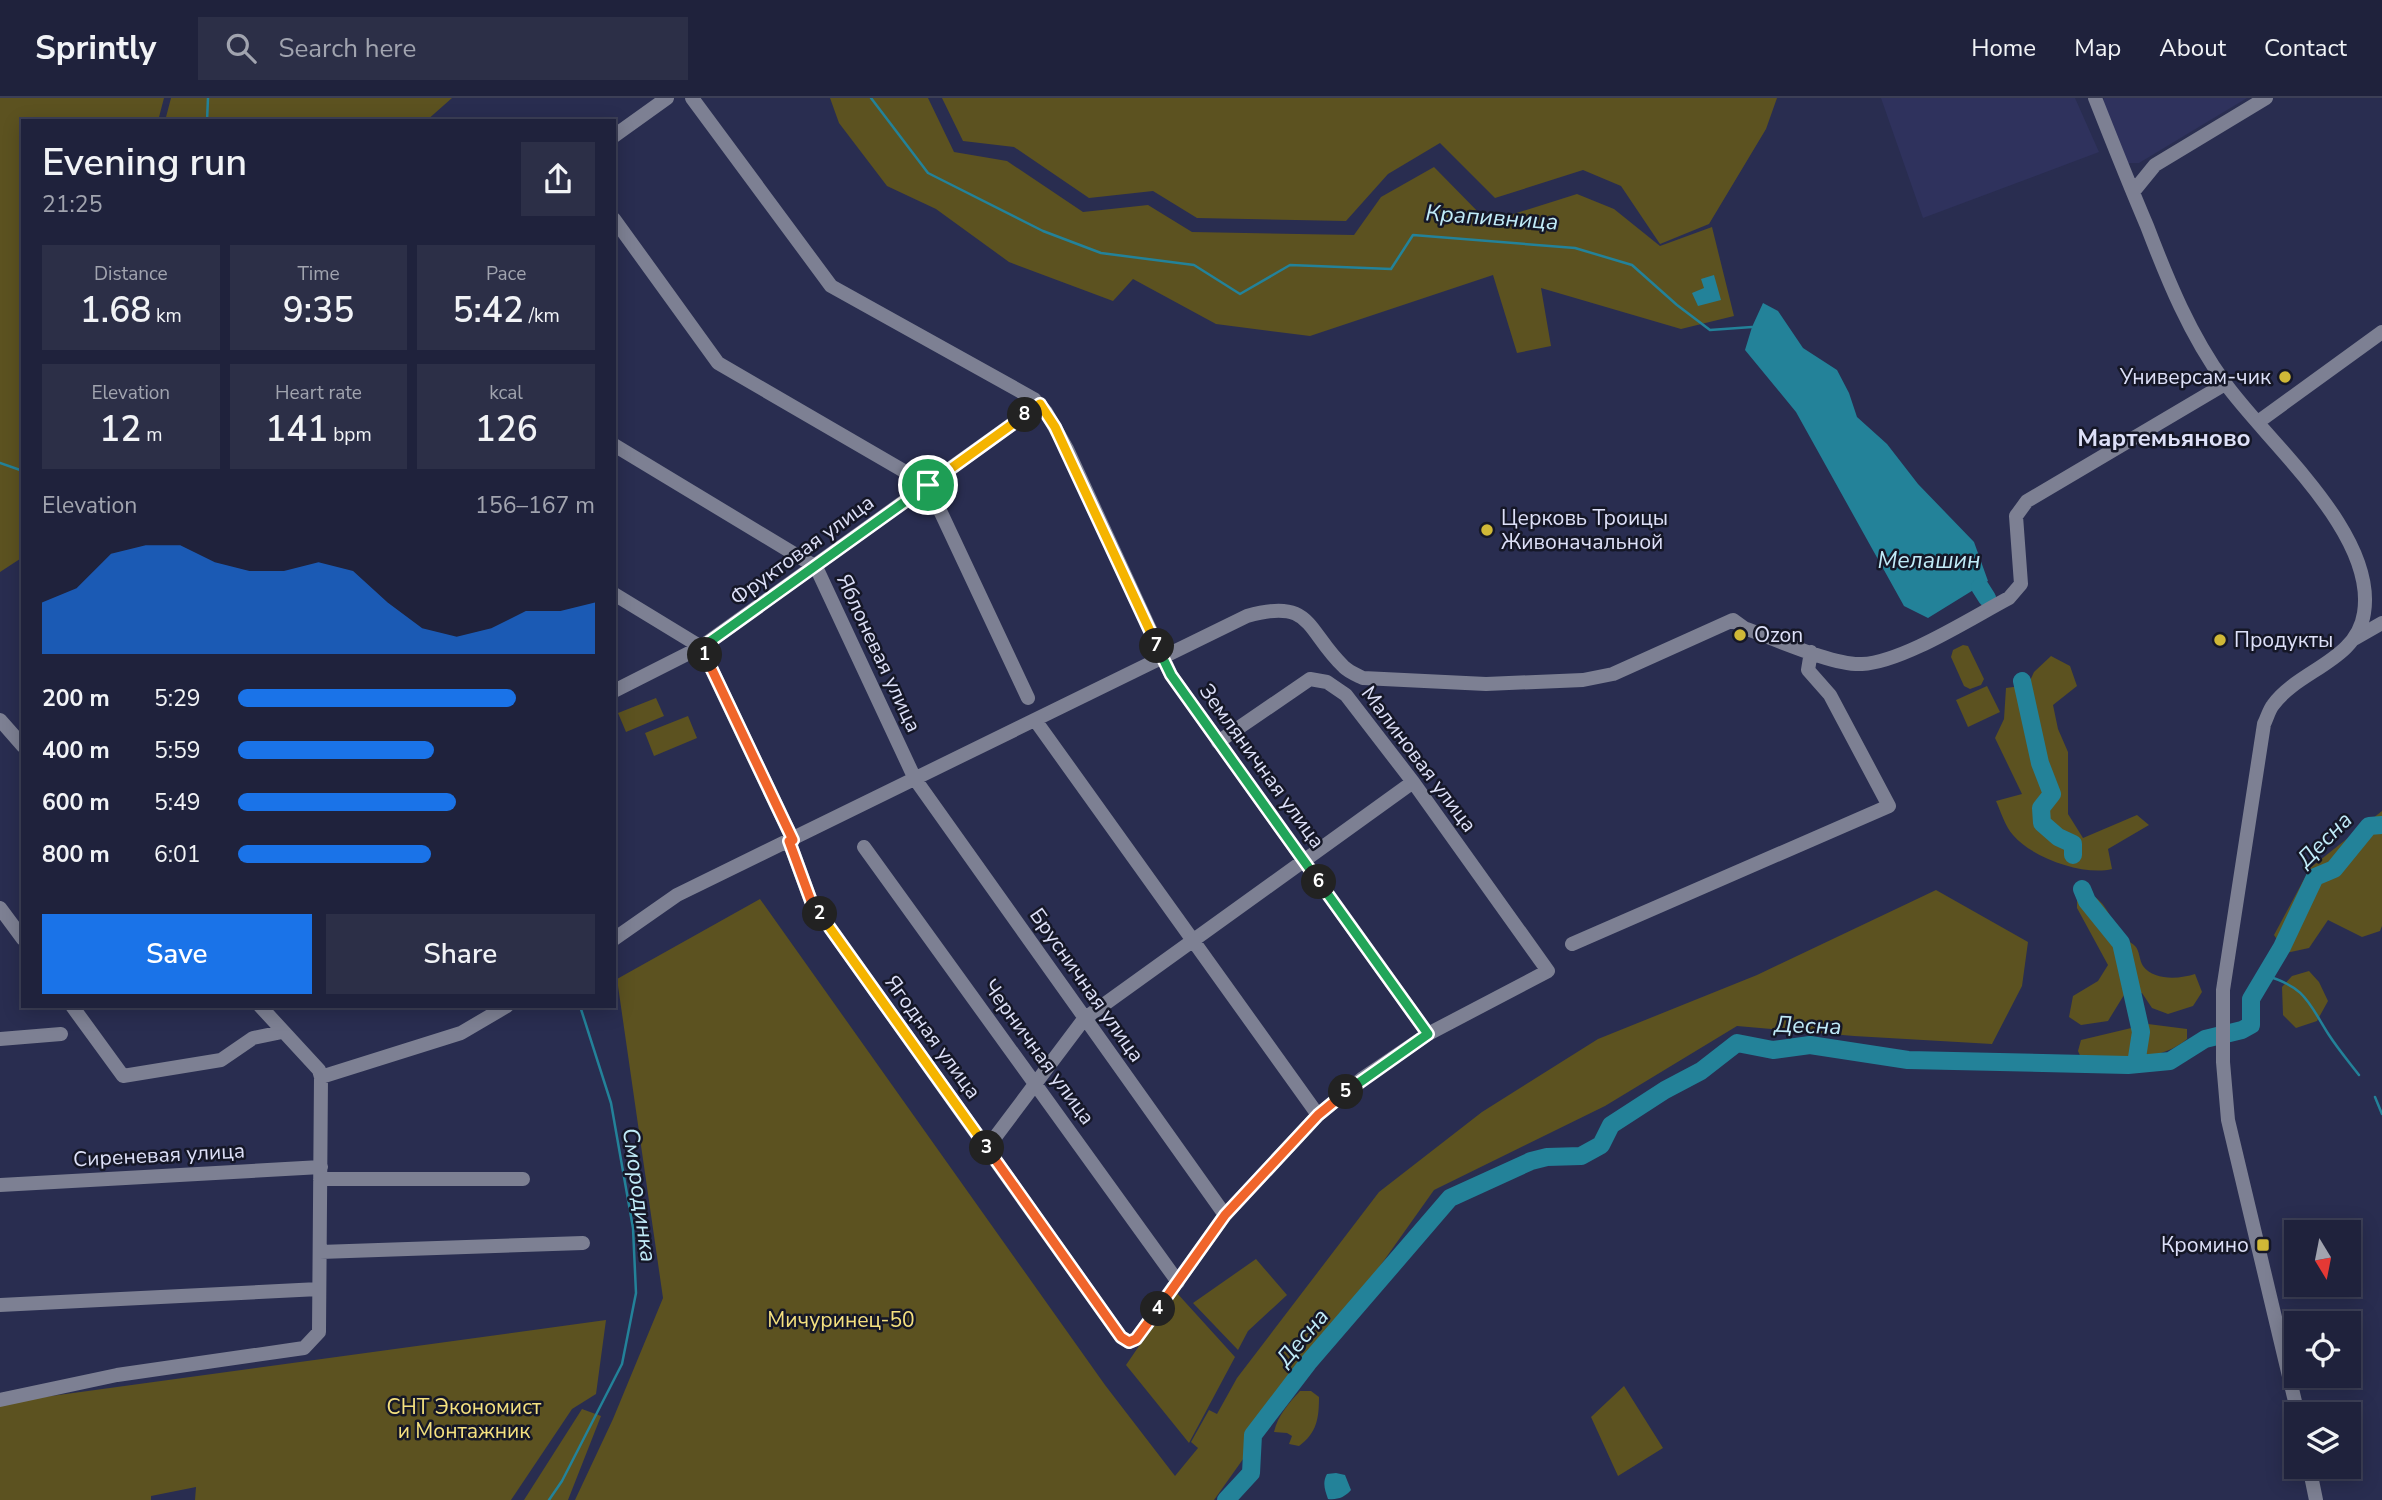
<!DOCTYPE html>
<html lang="en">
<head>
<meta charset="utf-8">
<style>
  :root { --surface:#1f223c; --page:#2c2f47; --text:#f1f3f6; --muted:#a1a4af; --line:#3c3f56; --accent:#1a73e8 }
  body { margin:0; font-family:"Nunito Sans",sans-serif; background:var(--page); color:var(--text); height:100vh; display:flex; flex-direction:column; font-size:26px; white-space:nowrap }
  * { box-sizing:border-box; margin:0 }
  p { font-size:23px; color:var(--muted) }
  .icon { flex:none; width:38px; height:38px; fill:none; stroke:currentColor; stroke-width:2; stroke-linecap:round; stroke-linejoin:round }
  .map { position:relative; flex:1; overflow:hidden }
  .details { position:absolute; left:21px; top:21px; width:595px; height:889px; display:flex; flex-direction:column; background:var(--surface); border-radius:0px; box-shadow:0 4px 18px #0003,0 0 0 2px var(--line) }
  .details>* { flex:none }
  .needle { width:46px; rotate:170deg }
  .buttons { position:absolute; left:2284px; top:1122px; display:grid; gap:14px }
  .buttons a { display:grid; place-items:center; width:77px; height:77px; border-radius:0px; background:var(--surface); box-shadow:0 4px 18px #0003,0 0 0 2px var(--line); font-size:35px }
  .pin { position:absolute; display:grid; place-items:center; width:60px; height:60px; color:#fff; margin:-30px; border:4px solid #fff; border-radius:50%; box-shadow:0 2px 7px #0007 }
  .km { position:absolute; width:35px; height:35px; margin:-18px; border-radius:50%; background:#222; color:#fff; font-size:19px; line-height:35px; text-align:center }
  .round { display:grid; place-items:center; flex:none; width:74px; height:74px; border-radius:0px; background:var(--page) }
  .overview { display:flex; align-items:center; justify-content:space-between; height:119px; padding:0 21px }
  h1 { font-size:38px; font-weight:600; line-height:52px }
  .figures { display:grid; grid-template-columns:repeat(3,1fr); gap:10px; height:119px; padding:7px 21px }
  .figures div { display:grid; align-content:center; border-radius:0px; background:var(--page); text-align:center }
  .figures b { font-size:35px; font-weight:600 }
  .figures small { font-size:19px; font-weight:400 }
  .figures p { font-size:19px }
  .chart { height:196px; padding:14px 21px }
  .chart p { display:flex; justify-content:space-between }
  .chart svg { width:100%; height:126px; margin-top:7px; fill:var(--accent); opacity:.7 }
  .button { display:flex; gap:14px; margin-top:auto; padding:14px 21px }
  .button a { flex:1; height:80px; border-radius:0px; background:var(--accent); color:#fff; font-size:28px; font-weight:600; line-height:80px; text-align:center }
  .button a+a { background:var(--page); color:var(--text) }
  ul { padding:0 21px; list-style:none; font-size:23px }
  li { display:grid; grid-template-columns:112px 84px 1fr; align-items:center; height:52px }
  li i { height:18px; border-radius:9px; background:var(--accent) }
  header { display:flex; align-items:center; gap:42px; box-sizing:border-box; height:98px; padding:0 35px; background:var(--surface); border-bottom:2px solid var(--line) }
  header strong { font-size:33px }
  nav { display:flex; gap:38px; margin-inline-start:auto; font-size:24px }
  .search { width:490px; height:63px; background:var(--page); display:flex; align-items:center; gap:18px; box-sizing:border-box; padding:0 24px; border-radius:0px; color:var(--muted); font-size:26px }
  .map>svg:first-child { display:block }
  .built { fill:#2f325d }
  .green { fill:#5c5220 }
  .water { fill:#238299 }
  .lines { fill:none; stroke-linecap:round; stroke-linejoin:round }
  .stream { stroke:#238299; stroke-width:2.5 }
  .river { stroke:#238299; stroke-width:18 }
  .minor { stroke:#7d8093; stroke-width:14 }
  .split-1-casing { stroke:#fff; stroke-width:14 }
  .split-2-casing { stroke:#fff; stroke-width:14 }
  .split-3-casing { stroke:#fff; stroke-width:14 }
  .split-4-casing { stroke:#fff; stroke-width:14 }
  .split-5-casing { stroke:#fff; stroke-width:14 }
  .split-6-casing { stroke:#fff; stroke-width:14 }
  .split-7-casing { stroke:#fff; stroke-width:14 }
  .split-8-casing { stroke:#fff; stroke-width:14 }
  .split-9-casing { stroke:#fff; stroke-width:14 }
  .split-1 { stroke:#22a559; stroke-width:9 }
  .split-2 { stroke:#f0652b; stroke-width:9 }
  .split-3 { stroke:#f5b400; stroke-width:9 }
  .split-4 { stroke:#f0652b; stroke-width:9 }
  .split-5 { stroke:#f0652b; stroke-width:9 }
  .split-6 { stroke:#22a559; stroke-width:9 }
  .split-7 { stroke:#22a559; stroke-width:9 }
  .split-8 { stroke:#f5b400; stroke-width:9 }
  .split-9 { stroke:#f5b400; stroke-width:9 }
  .poi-dot { fill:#d0b837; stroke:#151727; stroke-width:2.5 }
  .labels { text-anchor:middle; stroke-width:5; stroke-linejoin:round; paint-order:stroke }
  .poi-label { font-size:21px; fill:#dde0f8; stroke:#151727; text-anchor:start }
  .street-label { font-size:21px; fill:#dde0f8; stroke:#151727 }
  .park-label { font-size:21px; fill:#f5e17f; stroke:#151727 }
  .water-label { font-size:23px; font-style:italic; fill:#c0ebf8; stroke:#151727 }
  .quarter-label { font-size:24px; font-weight:bold; fill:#dde0f8; stroke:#151727 }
</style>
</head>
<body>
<header>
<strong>Sprintly</strong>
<div class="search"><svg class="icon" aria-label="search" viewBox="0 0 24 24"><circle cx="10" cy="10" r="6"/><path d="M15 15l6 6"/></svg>Search here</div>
<nav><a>Home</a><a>Map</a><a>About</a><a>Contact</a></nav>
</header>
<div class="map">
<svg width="2382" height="1402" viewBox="0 0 2382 1402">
  <rect width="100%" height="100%" fill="#292d50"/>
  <path class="built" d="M1881,0H2075L2099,54L1923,120Z
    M2104,0H2247L2139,65H2126L2103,5Z"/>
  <path class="green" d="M0,0H164L158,23H23V459L0,474Z
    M171,0H452L426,23H165Z
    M830,0H928L954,54L1007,63L1083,114L1148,107L1192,134L1354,137L1381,99L1434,69L1488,124L1577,96L1614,111L1660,148L1712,129L1734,218L1681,231L1541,190L1551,248L1517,255L1493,177L1310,238L1216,226L1133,181L1113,203L1009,164L936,111L887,88L839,25Z
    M942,0H1777L1766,31L1709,126L1660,146L1621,88L1583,72L1495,100L1440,45L1388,76L1346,123L1197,120L1153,93L1089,100L1014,49L963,43Z
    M1963,547L1968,548L1984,581L1981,587L1970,591L1964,588L1951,559L1953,552Z
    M2051,558L2070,568L2077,588L2053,607L2058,631L2068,654V716L2083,740L2137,717L2149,727L2108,751L2112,771C2084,778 2032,760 2013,737C2005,728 2001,714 1996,703L2022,696L1995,640L2004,621L2006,590L2028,587L2034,574Z
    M1987,588L2000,614L1968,629L1956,602Z
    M656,600L664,618L626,634L618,615Z
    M688,618L697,640L654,658L645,635Z
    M2382,713V828L2380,833L2362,839L2328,822L2309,850L2286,855L2274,837L2310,770Z
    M1936,792L2028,844L2022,888L1992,946L1854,938L1737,928L1605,1008L1434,1092L1214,1402H575L613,1321L663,1200L617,881L760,801L1105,1287L1175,1378L1198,1350L1191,1344L1209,1312L1217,1316L1237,1280L1379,1094L1482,1014L1598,941L1757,877Z
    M2077,793C2107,797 2106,817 2122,837C2125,842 2131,844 2135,848C2140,853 2139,862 2143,868C2154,883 2180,881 2195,876L2202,894L2193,908L2168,916L2152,910L2142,895L2124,897L2108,923L2081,927L2069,919L2073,898L2098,883L2108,867L2077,810Z
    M2309,873L2319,884L2328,903L2317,923L2296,930L2283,917L2282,889L2292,878Z
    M2148,926L2187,931V941C2160,964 2117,962 2082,962L2078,953L2081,942Z
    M1256,1161L1287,1197L1248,1233L1238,1252L1193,1205Z
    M1176,1194L1235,1259L1189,1345L1126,1267Z
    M606,1222L596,1296L572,1311L511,1402H195L196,1389L151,1398V1402H0V1305Z
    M1624,1288L1663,1350L1618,1378L1591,1319Z
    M1300,1293H1311L1319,1299C1319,1320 1317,1335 1299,1348L1289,1346L1292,1338L1287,1335L1274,1334C1278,1317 1289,1305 1300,1293Z
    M582,1311L601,1318L568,1402H524Z"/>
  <path class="water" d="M1714,177L1721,202L1698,208L1692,195L1704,190L1701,181Z
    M1763,205L1778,213L1803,250L1837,272L1849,295L1857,319L1887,346L1918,386L1974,444L1988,483L1928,520L1904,508L1796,314L1745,252L1752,229Z
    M1336,1375L1345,1377L1351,1392C1345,1399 1338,1402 1328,1401C1325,1392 1322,1385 1327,1376Z"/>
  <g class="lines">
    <path class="stream" d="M871,0L928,75L1043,133L1101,155L1194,167L1240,196L1290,167L1391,171L1413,137L1575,150L1632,167L1677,207L1710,232L1752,229
      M207,23L208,0
      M0,365L23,373
      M2264,877C2306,889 2308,904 2329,937C2338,951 2349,964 2359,977
      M2375,999L2382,1016
      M549,1402L562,1383L622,1266L636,1195L633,1130L611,1005L580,908"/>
    <path class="river" d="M1980,489L1987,500
      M2022,583L2040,665L2052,696L2041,710L2042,725L2058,739L2073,746V757
      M2082,791L2087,803L2121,845L2141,934L2136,966
      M1226,1402L1251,1375L1253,1337L1308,1265L1450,1100L1531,1063L1547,1059L1581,1058L1601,1047L1611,1027L1665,992L1701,973L1737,945L1773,952L1810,947L1908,962L2128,967L2170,963L2205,941L2242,932L2251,927V901L2282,849L2315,779L2334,771L2369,728L2382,727"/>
    <path class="minor" d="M692,0L831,188L1034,301L1046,314L1067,351L1171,577L1428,936
      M2095,0C2112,43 2129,86 2147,128C2168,183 2190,237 2225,285C2268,345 2377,435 2364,515C2357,563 2298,572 2273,607C2269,612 2267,620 2264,626L2223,892V964L2228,1022L2298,1316
      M614,38L667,0
      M2133,94L2155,67L2266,0
      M614,121L718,265L928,387L1028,600
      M2258,324L2382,234
      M614,347L816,469L915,681L1225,1117
      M614,496L701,549L793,742
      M2354,541L2382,525
      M614,593L701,549L1040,306
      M0,622L23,648
      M1035,622L1318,1017
      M789,743L811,803L1121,1239L1129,1244L1136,1241L1147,1226L1225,1117L1318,1017L1363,980L1428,936L1548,873L1413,684L1346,597L1327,584L1310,581L1218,644
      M864,749L1178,1184
      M0,810L23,841
      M614,841L677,797L1247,518C1313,499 1306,533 1344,569C1349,574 1357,577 1363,580L1486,586L1583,582L1613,576L1733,522L1744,530C1773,540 1834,568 1862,566C1903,564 1971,520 2009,500L2021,486L2016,418L2027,403L2225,286
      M1572,846L1889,708L1830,597L1808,572L1811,554
      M72,908L123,978L221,962L253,940L282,934
      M0,941L61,936
      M321,979L461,935L507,908
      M987,1050L1084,921L1413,684
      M320,1081H523
      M0,1087L321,1069
      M320,1154L583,1145
      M0,1207L319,1191
      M0,1302L117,1277L304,1250L319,1234L321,979L319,972L260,908
      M2309,1368L2316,1402"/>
  </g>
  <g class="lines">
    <defs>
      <path id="split-1" d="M705,557L701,550L928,387"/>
      <path id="split-2" d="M705,557L793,742L789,743L811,803L820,816"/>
      <path id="split-3" d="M820,816L987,1050"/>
      <path id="split-4" d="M987,1050L1121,1239L1129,1244L1136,1241L1158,1211"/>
      <path id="split-5" d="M1158,1211L1225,1117L1318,1017L1346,994"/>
      <path id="split-6" d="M1319,784L1428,936L1346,994"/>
      <path id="split-7" d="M1157,548L1171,577L1319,784"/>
      <path id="split-8" d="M1025,317L1040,306L1055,329L1157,548"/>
      <path id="split-9" d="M928,387L1025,317"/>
    </defs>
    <use href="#split-1" class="split-1-casing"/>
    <use href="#split-2" class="split-2-casing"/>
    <use href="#split-3" class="split-3-casing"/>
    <use href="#split-4" class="split-4-casing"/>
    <use href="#split-5" class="split-5-casing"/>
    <use href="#split-6" class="split-6-casing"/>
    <use href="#split-7" class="split-7-casing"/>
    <use href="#split-8" class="split-8-casing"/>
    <use href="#split-9" class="split-9-casing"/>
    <use href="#split-1" class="split-1"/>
    <use href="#split-2" class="split-2"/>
    <use href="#split-3" class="split-3"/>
    <use href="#split-4" class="split-4"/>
    <use href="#split-5" class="split-5"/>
    <use href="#split-6" class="split-6"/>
    <use href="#split-7" class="split-7"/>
    <use href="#split-8" class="split-8"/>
    <use href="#split-9" class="split-9"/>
  </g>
  <g class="poi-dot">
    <circle cx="2285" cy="279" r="7"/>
    <circle cx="1487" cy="432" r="7"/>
    <circle cx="1740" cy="537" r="7"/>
    <circle cx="2220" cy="542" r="7"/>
    <rect x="2256" y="1140" width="14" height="14" rx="3.5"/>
  </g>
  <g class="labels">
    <g class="poi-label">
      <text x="2271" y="286" text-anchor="end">Универсам-чик</text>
      <text x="1501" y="427">Церковь Троицы<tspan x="1501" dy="24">Живоначальной</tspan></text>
      <text x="1754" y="544">Ozon</text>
      <text x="2234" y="549">Продукты</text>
      <text x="2249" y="1154" text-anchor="end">Кромино</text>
    </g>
    <g class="street-label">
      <text transform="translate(802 452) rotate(-36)" y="7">Фруктовая улица</text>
      <text transform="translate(879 555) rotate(65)" y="7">Яблоневая улица</text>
      <text transform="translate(1419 661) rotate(53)" y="7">Малиновая улица</text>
      <text transform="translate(1262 668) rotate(54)" y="7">Земляничная улица</text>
      <text transform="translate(1087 887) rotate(55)" y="7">Брусничная улица</text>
      <text transform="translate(933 939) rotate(54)" y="7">Ягодная улица</text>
      <text transform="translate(1039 954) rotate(54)" y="7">Черничная улица</text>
      <text transform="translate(159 1057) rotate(-3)" y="7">Сиреневая улица</text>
    </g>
    <g class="park-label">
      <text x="841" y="1229">Мичуринец-50</text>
      <text x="464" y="1316">СНТ Экономист<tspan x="464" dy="24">и Монтажник</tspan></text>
    </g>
    <g class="water-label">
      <text transform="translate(1492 119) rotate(4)" y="8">Крапивница</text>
      <text x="1929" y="470">Мелашин</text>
      <text transform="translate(2324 741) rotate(-45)" y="8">Десна</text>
      <text transform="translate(1808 927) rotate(2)" y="8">Десна</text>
      <text transform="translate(640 1097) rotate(82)" y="8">Смородинка</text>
      <text transform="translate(1302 1239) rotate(-50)" y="8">Десна</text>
    </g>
    <g class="quarter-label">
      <text x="2164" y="348">Мартемьяново</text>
    </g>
  </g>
</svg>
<div class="buttons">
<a><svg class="needle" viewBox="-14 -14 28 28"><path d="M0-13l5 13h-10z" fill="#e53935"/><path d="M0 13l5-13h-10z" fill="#a1a4af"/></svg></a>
<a><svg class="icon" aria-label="locate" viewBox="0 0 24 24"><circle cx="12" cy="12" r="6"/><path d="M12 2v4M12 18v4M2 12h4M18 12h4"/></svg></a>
<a><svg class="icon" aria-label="layers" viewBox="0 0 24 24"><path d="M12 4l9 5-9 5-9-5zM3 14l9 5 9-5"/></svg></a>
</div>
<div class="pin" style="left:928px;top:387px;background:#1e9e55"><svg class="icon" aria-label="arrive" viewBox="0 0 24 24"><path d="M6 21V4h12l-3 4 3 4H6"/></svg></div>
<b class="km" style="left:705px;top:557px">1</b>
<b class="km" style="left:820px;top:816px">2</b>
<b class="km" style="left:987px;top:1050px">3</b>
<b class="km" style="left:1158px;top:1211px">4</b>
<b class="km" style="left:1346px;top:994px">5</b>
<b class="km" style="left:1319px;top:784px">6</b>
<b class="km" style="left:1157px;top:548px">7</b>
<b class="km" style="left:1025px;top:317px">8</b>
<section class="details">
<div class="overview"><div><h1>Evening run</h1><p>21:25</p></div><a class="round"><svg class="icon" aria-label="share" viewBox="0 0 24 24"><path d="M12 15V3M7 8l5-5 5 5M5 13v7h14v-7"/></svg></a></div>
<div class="figures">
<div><p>Distance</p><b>1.68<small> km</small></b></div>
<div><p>Time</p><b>9:35</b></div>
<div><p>Pace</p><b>5:42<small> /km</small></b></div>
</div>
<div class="figures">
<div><p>Elevation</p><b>12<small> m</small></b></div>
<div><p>Heart rate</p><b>141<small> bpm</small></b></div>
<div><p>kcal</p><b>126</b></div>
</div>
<div class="chart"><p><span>Elevation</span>156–167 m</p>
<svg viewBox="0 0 160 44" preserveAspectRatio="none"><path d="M0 44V26L10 21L20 9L30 6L40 6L50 12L60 15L70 15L80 12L90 15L100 26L110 35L120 38L130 35L140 29L150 29L160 26V44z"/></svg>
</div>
<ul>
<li><b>200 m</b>5:29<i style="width:78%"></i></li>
<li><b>400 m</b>5:59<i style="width:55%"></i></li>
<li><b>600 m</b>5:49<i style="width:61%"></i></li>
<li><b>800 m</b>6:01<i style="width:54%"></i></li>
</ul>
<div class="button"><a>Save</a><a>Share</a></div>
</section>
</div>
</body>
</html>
